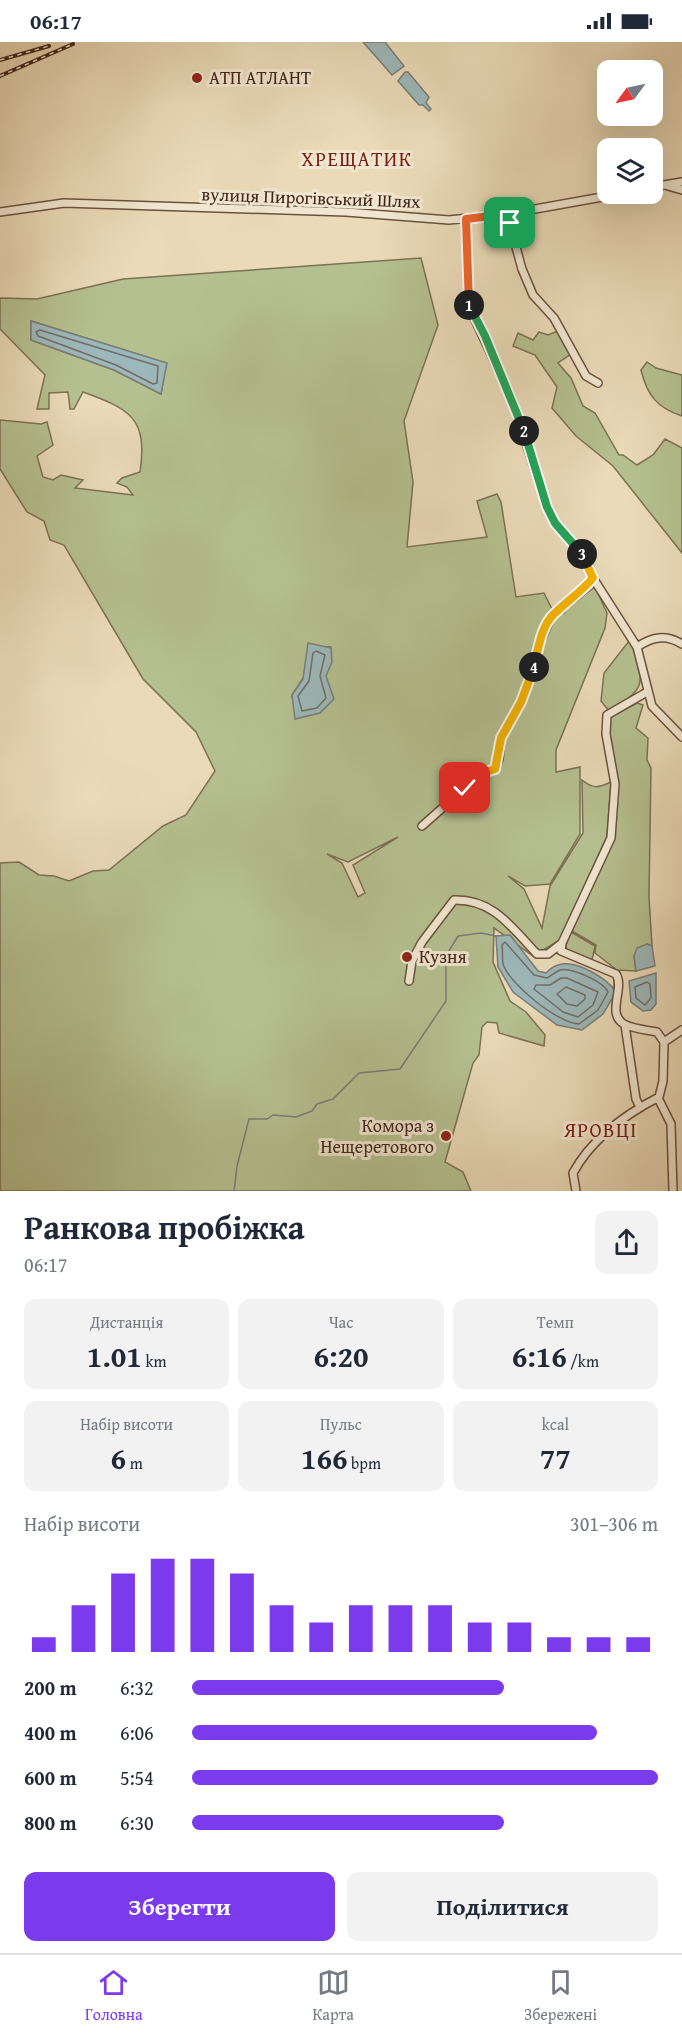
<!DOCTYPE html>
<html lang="uk">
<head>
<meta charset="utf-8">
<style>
  :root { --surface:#fff; --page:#f2f2f3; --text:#1f2937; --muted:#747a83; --line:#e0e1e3; --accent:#7c3aed }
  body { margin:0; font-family:"Gentium Book Plus",serif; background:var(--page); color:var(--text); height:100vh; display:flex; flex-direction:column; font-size:22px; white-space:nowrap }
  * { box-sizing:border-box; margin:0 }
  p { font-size:20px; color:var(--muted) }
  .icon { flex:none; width:33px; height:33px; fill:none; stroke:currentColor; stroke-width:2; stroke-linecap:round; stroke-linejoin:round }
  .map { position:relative; height:1149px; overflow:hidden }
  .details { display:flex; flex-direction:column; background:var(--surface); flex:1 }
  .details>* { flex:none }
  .needle { width:39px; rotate:237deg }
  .buttons { position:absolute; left:597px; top:18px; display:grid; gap:12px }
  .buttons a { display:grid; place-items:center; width:66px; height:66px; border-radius:12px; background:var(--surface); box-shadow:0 6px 24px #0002; font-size:30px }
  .pin { position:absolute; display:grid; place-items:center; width:51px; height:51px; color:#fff; margin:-26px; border-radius:12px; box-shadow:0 3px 9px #0006 }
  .km { position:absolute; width:30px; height:30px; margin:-15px; border-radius:50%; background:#222; color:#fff; font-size:16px; line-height:30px; text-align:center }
  .round { display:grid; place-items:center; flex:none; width:63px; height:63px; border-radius:12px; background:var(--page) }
  .head { display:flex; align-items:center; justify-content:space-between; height:102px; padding:0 24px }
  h1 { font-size:33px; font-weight:700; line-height:45px }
  .stats { display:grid; grid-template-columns:repeat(3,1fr); gap:9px; height:102px; padding:6px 24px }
  .stats div { display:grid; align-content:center; border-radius:12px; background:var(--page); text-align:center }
  .stats b { font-size:30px; font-weight:700 }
  .stats small { font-size:16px; font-weight:400 }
  .stats p { font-size:16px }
  .chart { height:168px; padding:12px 24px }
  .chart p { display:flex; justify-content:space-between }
  .chart svg { width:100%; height:108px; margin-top:6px; stroke:var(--accent); stroke-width:6 }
  .cta { display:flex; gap:12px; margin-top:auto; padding:12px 24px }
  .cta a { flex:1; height:69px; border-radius:12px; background:var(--accent); color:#fff; font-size:24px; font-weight:700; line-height:69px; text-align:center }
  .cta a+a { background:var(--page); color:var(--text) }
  ul { padding:0 24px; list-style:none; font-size:20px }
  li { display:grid; grid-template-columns:96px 72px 1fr; align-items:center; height:45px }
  li i { height:15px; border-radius:8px; background:var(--accent) }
  .status { display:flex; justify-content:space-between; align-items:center; height:42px; padding:0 30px; background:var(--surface); direction:ltr }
  .status svg { height:16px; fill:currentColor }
  .dock { display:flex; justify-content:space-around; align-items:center; height:84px; border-top:2px solid var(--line); background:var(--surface); font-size:16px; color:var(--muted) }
  .dock a { display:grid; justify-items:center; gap:3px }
  .dock .selected { color:var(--accent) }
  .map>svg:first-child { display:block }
  .green { fill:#b5c090; stroke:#7c7254; stroke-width:1.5; fill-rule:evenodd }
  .water { fill:#9db8ba; stroke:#797d79; stroke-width:1.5 }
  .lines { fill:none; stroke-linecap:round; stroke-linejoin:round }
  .shore { stroke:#706e68; stroke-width:1.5 }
  .stream { stroke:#797d79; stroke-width:1.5 }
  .minor-casing { stroke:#6c523f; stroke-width:10 }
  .minor { stroke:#f1e7d1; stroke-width:7 }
  .rail-casing { stroke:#422517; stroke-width:4 }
  .rail { stroke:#f1e7d1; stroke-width:1.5; stroke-dasharray:4.5; stroke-linecap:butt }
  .split-1-casing { stroke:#fff; stroke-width:12 }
  .split-2-casing { stroke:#fff; stroke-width:12 }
  .split-3-casing { stroke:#fff; stroke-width:12 }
  .split-4-casing { stroke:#fff; stroke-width:12 }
  .split-5-casing { stroke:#fff; stroke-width:12 }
  .split-1 { stroke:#f0652b; stroke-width:8 }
  .split-2 { stroke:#22a559; stroke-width:8 }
  .split-3 { stroke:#22a559; stroke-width:8 }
  .split-4 { stroke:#f5b400; stroke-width:8 }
  .split-5 { stroke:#f5b400; stroke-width:8 }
  .poi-dot { fill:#8f2418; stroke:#f1e7d1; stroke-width:2 }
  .labels { text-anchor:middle; stroke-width:6; stroke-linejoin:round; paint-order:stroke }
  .poi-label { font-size:18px; fill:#422517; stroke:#f1e7d1; text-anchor:start }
  .street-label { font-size:18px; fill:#422517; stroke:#f1e7d1 }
  .neighbourhood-label { font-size:20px; letter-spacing:1.5px; fill:#7a1f14; stroke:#f1e7d1 }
</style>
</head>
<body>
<div class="status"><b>06:17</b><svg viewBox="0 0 49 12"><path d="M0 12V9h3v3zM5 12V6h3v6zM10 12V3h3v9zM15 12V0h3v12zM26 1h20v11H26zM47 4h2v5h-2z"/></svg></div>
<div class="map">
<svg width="682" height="1149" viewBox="0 0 682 1149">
  <rect width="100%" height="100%" fill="#eadab8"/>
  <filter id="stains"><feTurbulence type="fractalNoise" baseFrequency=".00333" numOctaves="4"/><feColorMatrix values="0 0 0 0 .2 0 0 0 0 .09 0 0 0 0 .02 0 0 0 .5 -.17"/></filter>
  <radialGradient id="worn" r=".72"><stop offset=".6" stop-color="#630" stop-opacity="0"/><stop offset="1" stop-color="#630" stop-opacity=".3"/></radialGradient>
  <path class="green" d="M421,216L438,283L404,379L413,440L407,505L487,495L477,459L497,452L501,460L516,555L544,551L552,567L564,571L569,564L595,545L607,571L605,586L556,708V730L580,725V792L550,842L525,844L508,834L524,847L542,886L550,844L583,791L582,738C593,747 598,746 611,740L607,794L560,898L533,914L494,886L493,920L510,959L526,970L545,993L544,1004L499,991L497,981L487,980L482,985L479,1013L473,1021L445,1120L463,1130L471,1149H0V821L19,820L39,833L54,834L69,839L93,829L109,828L163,784L186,773L215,729L196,690L143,637L64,503L50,498L44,479L27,470L0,427V378L41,382L47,380L53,403L37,414L43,435L53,438L61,433L83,438L75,446L133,453L127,445L117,441L122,436L140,430C148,376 130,367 83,350L74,367H70L68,350L49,351V367H37L45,333L0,287V256L37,257L123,237ZM31,279L166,321L161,352L114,328L31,298ZM324,605H331C333,633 311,655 296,676L292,653ZM398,795L353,823L365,851L358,855L342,821L327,812L348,820Z
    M558,289L571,312L558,321L571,336L583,364L595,371L619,413H623L637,423L653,413L665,397L682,406V511L613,424L576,394L552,366L557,345L535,313L513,304L518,291L533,298L539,290L548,293Z
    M647,320L656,326L682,333V374C657,366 647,353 641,328Z
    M629,599L633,602C644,644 647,645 609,669L601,659L604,631Z
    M637,661L643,663L636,686L648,696L647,718L651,726L649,855L652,904L647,902L634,914L636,929L617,928L595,911L596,903L572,889L614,797L617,751L608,686L609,676Z
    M571,890L595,904L592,918L567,909L566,903Z"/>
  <path class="water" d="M363,0H385L404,24L392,33Z
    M405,30H408L429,55L426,61L431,67L429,69L423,63H419L398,39Z
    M31,279L167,321L161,352L114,328L31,298Z
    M308,601L331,606L332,620L326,634L334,657L320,671L295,677L292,653L303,637Z
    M510,893L538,929L546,931C549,928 554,924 558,923C575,917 607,936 616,950L603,972L582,988L557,983L513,950L498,925L496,894Z
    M647,902L652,904L655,924L636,929L634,914L637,906Z
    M656,931V962L651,968L643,969L631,960L629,939Z"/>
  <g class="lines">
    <path class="shore" d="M40,288L158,324L157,341L153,342L116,323L38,294L36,290Z
      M316,609L325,613L320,634L326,656L317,666L302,669L298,654L309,639L313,611Z
      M505,900L534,933L547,936C551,934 555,930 560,928C571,925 604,940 608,950L598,968L579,982C559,982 509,942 503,922C502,916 503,909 502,903Z
      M561,936H567L598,950L593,963L578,975L563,970L534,947L536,943H550Z
      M647,940L650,942L651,956L645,963L636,956L635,945Z
      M566,945L585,953V957L577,964L567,962L557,952Z"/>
    <path class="stream" d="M234,1149L237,1124L249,1077H267L273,1073L296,1075L312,1069L317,1062L333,1057L359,1031L400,1027L446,959V914L458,894L481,891L496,894"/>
    <defs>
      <path id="minor" d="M668,144L682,148
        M652,145L682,140
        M0,170L64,161L346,170L449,178L507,172L619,152
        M507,172L522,227L533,253L554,276L586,334L598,341
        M466,177L469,265L511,355L547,465L555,481L587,518L593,536L637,605L652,664L682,695
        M637,605C652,595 665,592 682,602
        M422,784L482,731L495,727L499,717L501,696L521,660L541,598L552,573L579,552L593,536
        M562,901L561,909L616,932C625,946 606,972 624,982C633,987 647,988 657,990L664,1000
        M409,939L412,919L422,900L454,858C494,857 512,886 537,912H548L562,901L611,796L615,742L606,692L607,673L647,650
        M625,983L636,1057L640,1065
        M658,1056L671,1082L673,1149
        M576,1149L573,1131C592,1096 624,1073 659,1055L663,1039L664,1000L682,988"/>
    </defs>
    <use href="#minor" class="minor-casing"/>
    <use href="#minor" class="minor"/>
    <defs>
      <path id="rail" d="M0,18L49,4
        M0,34L73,2"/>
    </defs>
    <use href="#rail" class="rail-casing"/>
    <use href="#rail" class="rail"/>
  </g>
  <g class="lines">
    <defs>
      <path id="split-1" d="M469,263L466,177L507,172L510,181"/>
      <path id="split-2" d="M469,263L485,294L524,389"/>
      <path id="split-3" d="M524,389L547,465L555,481L582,512"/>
      <path id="split-4" d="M534,625C538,608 541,584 554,572C567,559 581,550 593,536L582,512"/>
      <path id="split-5" d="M465,746L482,731L495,727L501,696L521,660L534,625"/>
    </defs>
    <use href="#split-1" class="split-1-casing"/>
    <use href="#split-2" class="split-2-casing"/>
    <use href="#split-3" class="split-3-casing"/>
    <use href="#split-4" class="split-4-casing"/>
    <use href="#split-5" class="split-5-casing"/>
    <use href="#split-1" class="split-1"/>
    <use href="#split-2" class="split-2"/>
    <use href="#split-3" class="split-3"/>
    <use href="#split-4" class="split-4"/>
    <use href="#split-5" class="split-5"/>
  </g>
  <g class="poi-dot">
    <circle cx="197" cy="36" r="6"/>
    <circle cx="407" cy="915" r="6"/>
    <circle cx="446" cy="1094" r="6"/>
  </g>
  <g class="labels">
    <g class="poi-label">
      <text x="209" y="42">АТП АТЛАНТ</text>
      <text x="419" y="921">Кузня</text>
      <text x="434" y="1090" text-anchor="end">Комора з<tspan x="434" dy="21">Нещеретового</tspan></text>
    </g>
    <g class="street-label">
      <text transform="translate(311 156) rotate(2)" y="6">вулиця Пирогівський Шлях</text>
    </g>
    <g class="neighbourhood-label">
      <text x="357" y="124">ХРЕЩАТИК</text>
      <text x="601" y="1095">ЯРОВЦІ</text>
    </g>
  </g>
  <rect width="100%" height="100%" filter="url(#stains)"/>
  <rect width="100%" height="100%" fill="url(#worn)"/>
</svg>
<div class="buttons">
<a><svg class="needle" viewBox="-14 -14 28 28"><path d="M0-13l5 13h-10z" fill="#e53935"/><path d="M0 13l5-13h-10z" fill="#747a83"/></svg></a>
<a><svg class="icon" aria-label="layers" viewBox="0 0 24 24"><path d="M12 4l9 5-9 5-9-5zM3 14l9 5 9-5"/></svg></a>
</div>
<div class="pin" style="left:510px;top:181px;background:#1e9e55"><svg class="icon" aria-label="arrive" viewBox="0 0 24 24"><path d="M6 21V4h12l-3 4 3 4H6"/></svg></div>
<div class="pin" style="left:465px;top:746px;background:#d93025"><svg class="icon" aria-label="check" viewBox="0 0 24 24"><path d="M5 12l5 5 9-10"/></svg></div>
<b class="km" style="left:469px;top:263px">1</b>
<b class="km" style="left:524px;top:389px">2</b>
<b class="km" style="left:582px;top:512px">3</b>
<b class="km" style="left:534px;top:625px">4</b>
</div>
<section class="details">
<div class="head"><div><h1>Ранкова пробіжка</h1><p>06:17</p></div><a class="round"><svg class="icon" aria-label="share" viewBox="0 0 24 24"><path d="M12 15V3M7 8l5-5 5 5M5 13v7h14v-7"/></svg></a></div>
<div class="stats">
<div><p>Дистанція</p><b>1.01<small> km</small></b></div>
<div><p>Час</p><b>6:20</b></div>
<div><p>Темп</p><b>6:16<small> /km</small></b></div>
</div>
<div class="stats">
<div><p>Набір висоти</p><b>6<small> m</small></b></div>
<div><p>Пульс</p><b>166<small> bpm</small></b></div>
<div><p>kcal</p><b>77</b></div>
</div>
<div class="chart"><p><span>Набір висоти</span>301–306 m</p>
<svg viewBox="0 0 160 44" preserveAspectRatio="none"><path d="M5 44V38M15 44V25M25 44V12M35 44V6M45 44V6M55 44V12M65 44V25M75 44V32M85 44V25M95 44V25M105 44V25M115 44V32M125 44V32M135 44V38M145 44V38M155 44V38"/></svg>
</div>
<ul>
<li><b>200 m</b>6:32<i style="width:67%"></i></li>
<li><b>400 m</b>6:06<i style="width:87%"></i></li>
<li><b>600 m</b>5:54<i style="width:100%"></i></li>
<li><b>800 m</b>6:30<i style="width:67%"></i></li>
</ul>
<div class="cta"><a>Зберегти</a><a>Поділитися</a></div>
</section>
<nav class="dock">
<a class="selected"><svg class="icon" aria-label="home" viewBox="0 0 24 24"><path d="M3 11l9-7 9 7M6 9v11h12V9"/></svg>Головна</a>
<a><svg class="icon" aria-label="map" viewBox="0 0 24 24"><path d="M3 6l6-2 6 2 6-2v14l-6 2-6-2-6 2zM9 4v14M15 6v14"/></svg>Карта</a>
<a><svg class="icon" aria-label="saved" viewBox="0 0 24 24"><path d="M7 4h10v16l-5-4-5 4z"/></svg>Збережені</a>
</nav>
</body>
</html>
